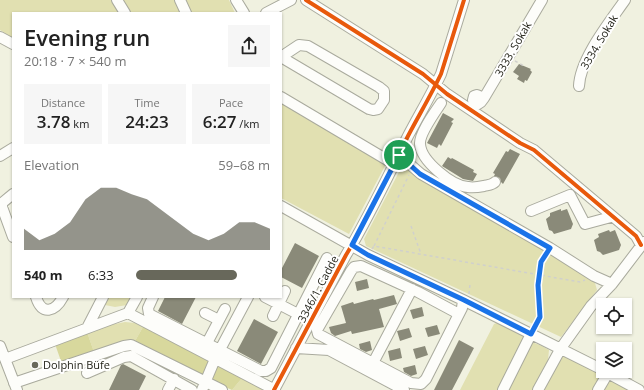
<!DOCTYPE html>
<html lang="en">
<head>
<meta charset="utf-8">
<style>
  :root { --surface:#fff; --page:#f6f6f6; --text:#222; --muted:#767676; --accent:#68685b }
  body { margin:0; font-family:"Open Sans",sans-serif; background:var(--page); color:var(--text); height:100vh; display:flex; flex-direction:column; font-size:15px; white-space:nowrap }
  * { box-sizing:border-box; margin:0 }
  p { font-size:13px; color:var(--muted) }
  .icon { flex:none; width:22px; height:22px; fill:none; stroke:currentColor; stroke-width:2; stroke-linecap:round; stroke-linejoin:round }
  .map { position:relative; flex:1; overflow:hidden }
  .sheet { position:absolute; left:12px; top:12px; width:270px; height:286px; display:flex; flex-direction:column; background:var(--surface); border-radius:0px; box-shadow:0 1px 3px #0004 }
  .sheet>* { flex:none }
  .controls { position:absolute; left:596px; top:298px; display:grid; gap:8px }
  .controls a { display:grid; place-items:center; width:36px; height:36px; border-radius:0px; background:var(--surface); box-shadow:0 1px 3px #0004; font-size:20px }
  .pin { position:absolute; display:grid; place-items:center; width:34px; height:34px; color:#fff; margin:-17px; border:2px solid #fff; border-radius:50%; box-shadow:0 1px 4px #0007 }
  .round { display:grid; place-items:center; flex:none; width:42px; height:42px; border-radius:0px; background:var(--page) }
  .summary { display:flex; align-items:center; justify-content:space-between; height:68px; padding:0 12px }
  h1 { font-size:22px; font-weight:600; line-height:30px }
  .metrics { display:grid; grid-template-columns:repeat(3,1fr); gap:6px; height:68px; padding:4px 12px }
  .metrics div { display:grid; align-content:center; border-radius:0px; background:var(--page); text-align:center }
  .metrics b { font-size:17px; font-weight:600 }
  .metrics small { font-size:11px; font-weight:400 }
  .metrics p { font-size:11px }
  .chart { height:112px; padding:8px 12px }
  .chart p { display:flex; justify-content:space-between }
  .chart svg { width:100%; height:72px; margin-top:4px; fill:var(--accent); opacity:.7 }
  ul { padding:0 12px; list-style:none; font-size:13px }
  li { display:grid; grid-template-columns:64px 48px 1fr; align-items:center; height:30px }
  li i { height:10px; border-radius:5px; background:var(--accent) }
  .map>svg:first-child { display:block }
  .green { fill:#e1e0b1 }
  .forest { fill:#d8d89d }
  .building { fill:#8a8a79 }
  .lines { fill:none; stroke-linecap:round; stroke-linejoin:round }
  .minor-casing { stroke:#a9aa9d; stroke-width:12 }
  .path { stroke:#d0d0cc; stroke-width:1.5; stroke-dasharray:3 3; stroke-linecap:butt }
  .minor { stroke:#fdfdfa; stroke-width:10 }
  .cycleway-casing { stroke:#fff; stroke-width:6 }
  .cycleway { stroke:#e8590c; stroke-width:4 }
  .route-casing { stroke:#fff; stroke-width:8 }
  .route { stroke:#1a73e8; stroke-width:5 }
  .poi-dot { fill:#68685b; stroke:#fff; stroke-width:1.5 }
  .labels { text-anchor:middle; stroke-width:4; stroke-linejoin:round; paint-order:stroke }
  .street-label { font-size:11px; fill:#1e1e14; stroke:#fff }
  .poi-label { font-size:11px; fill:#1e1e14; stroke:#fff; text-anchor:start }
</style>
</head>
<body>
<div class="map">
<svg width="644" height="390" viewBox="0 0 644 390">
  <rect width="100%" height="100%" fill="#f0f1e0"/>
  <path class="green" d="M0,0H112L120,13H13V38L0,30Z
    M122,0H178L183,13H128Z
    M185,0H229L235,13H191Z
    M281,101L386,164L349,234L281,198Z
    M408,168L588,276L595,283L597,290L561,337L366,246L364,239L399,172L403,169Z
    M108,297H131L127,305L115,307L105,305Z
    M125,322L135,323L143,327L135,341H128L94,352L87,332L105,326Z
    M499,322L525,335V338L499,390H460L494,324Z
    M532,342L542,346L549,350L548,360L532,390H506Z
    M561,356H564L599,373L600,378L596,390H542Z
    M242,378L261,387L262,390H232Z
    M610,382H614L629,390H602L605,384Z"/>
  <path class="forest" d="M143,327L210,362L204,377L135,341Z
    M87,332L94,352L62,364L55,344Z
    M216,365L242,378L232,390L210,380Z"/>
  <path class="building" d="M519,64L531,69L530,70L532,72L527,81L525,80L524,83L517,79L519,76L513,72Z
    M443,113L454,119L451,122L453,123L441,146L439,144L437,148L427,143Z
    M510,149L520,154L503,184L501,182L500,178L494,176L495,174L493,173L506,151L508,152Z
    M448,157L451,159L452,158L474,170L473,172L477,174L473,181L463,179L442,166Z
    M561,209V211L567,209L573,224L571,229L554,234L552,231L549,230L546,219L550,216V213Z
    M609,230L610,232L615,230L621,245L619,250L603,255L600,252L597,251L594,240L599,237L598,234Z
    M295,243L319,256L302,288L281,277V270Z
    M367,279L369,288L357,291L355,282Z
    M394,295L397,304L379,309L384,327L352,334L351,331L335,336L331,333L329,327L346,323L341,306L353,302L354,304L373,299L374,300Z
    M165,297H196L182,324L158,311Z
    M422,307L424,316L413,319L410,310Z
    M254,319L278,332L261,364L237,351Z
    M437,325L440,334L428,337L425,328Z
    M409,328L412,337L400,341L397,331Z
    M459,340L474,348L452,390H434Z
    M370,341L372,350L366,352L360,349L359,344Z
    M425,346L428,355L416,359L413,349Z
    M400,348L402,358L390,361L388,351Z
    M123,364L146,376L139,390H109L121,365Z
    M415,365L417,374L411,376L404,372L403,368Z"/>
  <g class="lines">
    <defs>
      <path id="minor" d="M117,0L125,13
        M180,0L186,13
        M236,0L244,13
        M306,0L423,74L447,94L520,143L534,150L636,236L641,245
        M266,13L291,0
        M0,37L13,44
        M281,57L299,45L308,46L379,87L384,91V100L378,109L373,110L369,109L281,57
        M579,86C580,59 609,23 625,0
        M281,97L394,164
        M484,98L477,95L474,96L473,100L475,103L478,104L481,102L484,98L542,0
        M441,103C435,112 419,134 420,144C421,161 452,186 468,187C473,188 479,187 484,186C488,185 492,185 495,182
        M399,155L421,174L550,248L594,276L612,284
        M0,156L13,148
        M13,194L2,203V207L13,237
        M281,206L368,255L463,300L603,370
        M531,211L570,195L585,224L611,217
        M36,297C42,316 55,312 63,297
        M153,297L148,308L149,314L261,371H266L271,368L327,258
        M265,297L298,314
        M128,313L137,297
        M205,313L219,320
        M459,314L418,292L361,266L354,267L351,271L317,330L318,334L411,383L421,384L426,379L462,308L463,300
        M273,316L285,291
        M87,328L103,297
        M207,343L225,309
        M0,346L17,390
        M296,348L329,350L404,390
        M5,359L128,313L275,390
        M373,363L412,289
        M604,371L639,390
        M87,373L124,357L131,356L192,390
        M14,383L124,346L131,345L222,390
        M168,390L174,379
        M202,390L215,359L248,297
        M274,390L346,255C369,217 388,176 408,136C419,115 431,95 441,74L464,0
        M503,390L531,334
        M538,390L561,348L591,306L612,284L644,242
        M598,390L608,373"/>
    </defs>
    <use href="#minor" class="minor-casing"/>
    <path class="path" d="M515,61L524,66
      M411,226L421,254
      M374,246L409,175
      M372,249L374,246L580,282L585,280
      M469,294L470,284
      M534,327L540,317L538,301L539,275L541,262L546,254"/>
    <use href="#minor" class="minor"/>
    <defs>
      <path id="cycleway" d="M306,0L423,74L447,94L520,143L534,150L636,236L641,245
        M274,390L346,255C369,217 388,176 408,136C419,115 431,95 441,74L464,0"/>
    </defs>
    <use href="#cycleway" class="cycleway-casing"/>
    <use href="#cycleway" class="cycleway"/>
  </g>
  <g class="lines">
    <defs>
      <path id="route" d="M399,155L420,174L550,248L541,262L538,285L540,317L531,334L464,300L368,255L352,245Z"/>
    </defs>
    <use href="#route" class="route-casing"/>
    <use href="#route" class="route"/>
  </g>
  <circle class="poi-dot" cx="35" cy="365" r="4"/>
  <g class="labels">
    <g class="street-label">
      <text transform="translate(599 42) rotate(-59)" y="4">3334. Sokak</text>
      <text transform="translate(513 49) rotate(-60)" y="4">3333. Sokak</text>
      <text transform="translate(318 289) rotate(-62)" y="4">3346/1. Cadde</text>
    </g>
    <g class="poi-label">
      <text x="43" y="369">Dolphin Büfe</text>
    </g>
  </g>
</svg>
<div class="controls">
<a><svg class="icon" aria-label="locate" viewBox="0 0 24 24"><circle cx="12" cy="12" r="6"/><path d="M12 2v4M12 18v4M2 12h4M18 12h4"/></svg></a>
<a><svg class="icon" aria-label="layers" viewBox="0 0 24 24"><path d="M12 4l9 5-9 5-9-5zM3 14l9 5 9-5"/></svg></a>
</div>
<div class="pin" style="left:399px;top:155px;background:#1e9e55"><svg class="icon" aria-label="arrive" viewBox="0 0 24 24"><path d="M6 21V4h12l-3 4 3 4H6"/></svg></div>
<section class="sheet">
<div class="summary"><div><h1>Evening run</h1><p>20:18 · 7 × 540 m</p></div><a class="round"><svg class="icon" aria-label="share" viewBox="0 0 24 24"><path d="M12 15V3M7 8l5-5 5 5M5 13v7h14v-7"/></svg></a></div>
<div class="metrics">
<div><p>Distance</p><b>3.78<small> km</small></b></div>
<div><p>Time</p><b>24:23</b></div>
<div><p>Pace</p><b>6:27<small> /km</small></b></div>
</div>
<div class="chart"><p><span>Elevation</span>59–68 m</p>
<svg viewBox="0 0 160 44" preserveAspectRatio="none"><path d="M0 44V31L10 38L20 34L30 27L40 13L50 6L60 6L70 10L80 13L90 20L100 27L110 34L120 38L130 34L140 27L150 27L160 31V44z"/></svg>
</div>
<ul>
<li><b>540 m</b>6:33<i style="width:75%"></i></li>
</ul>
</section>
</div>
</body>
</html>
